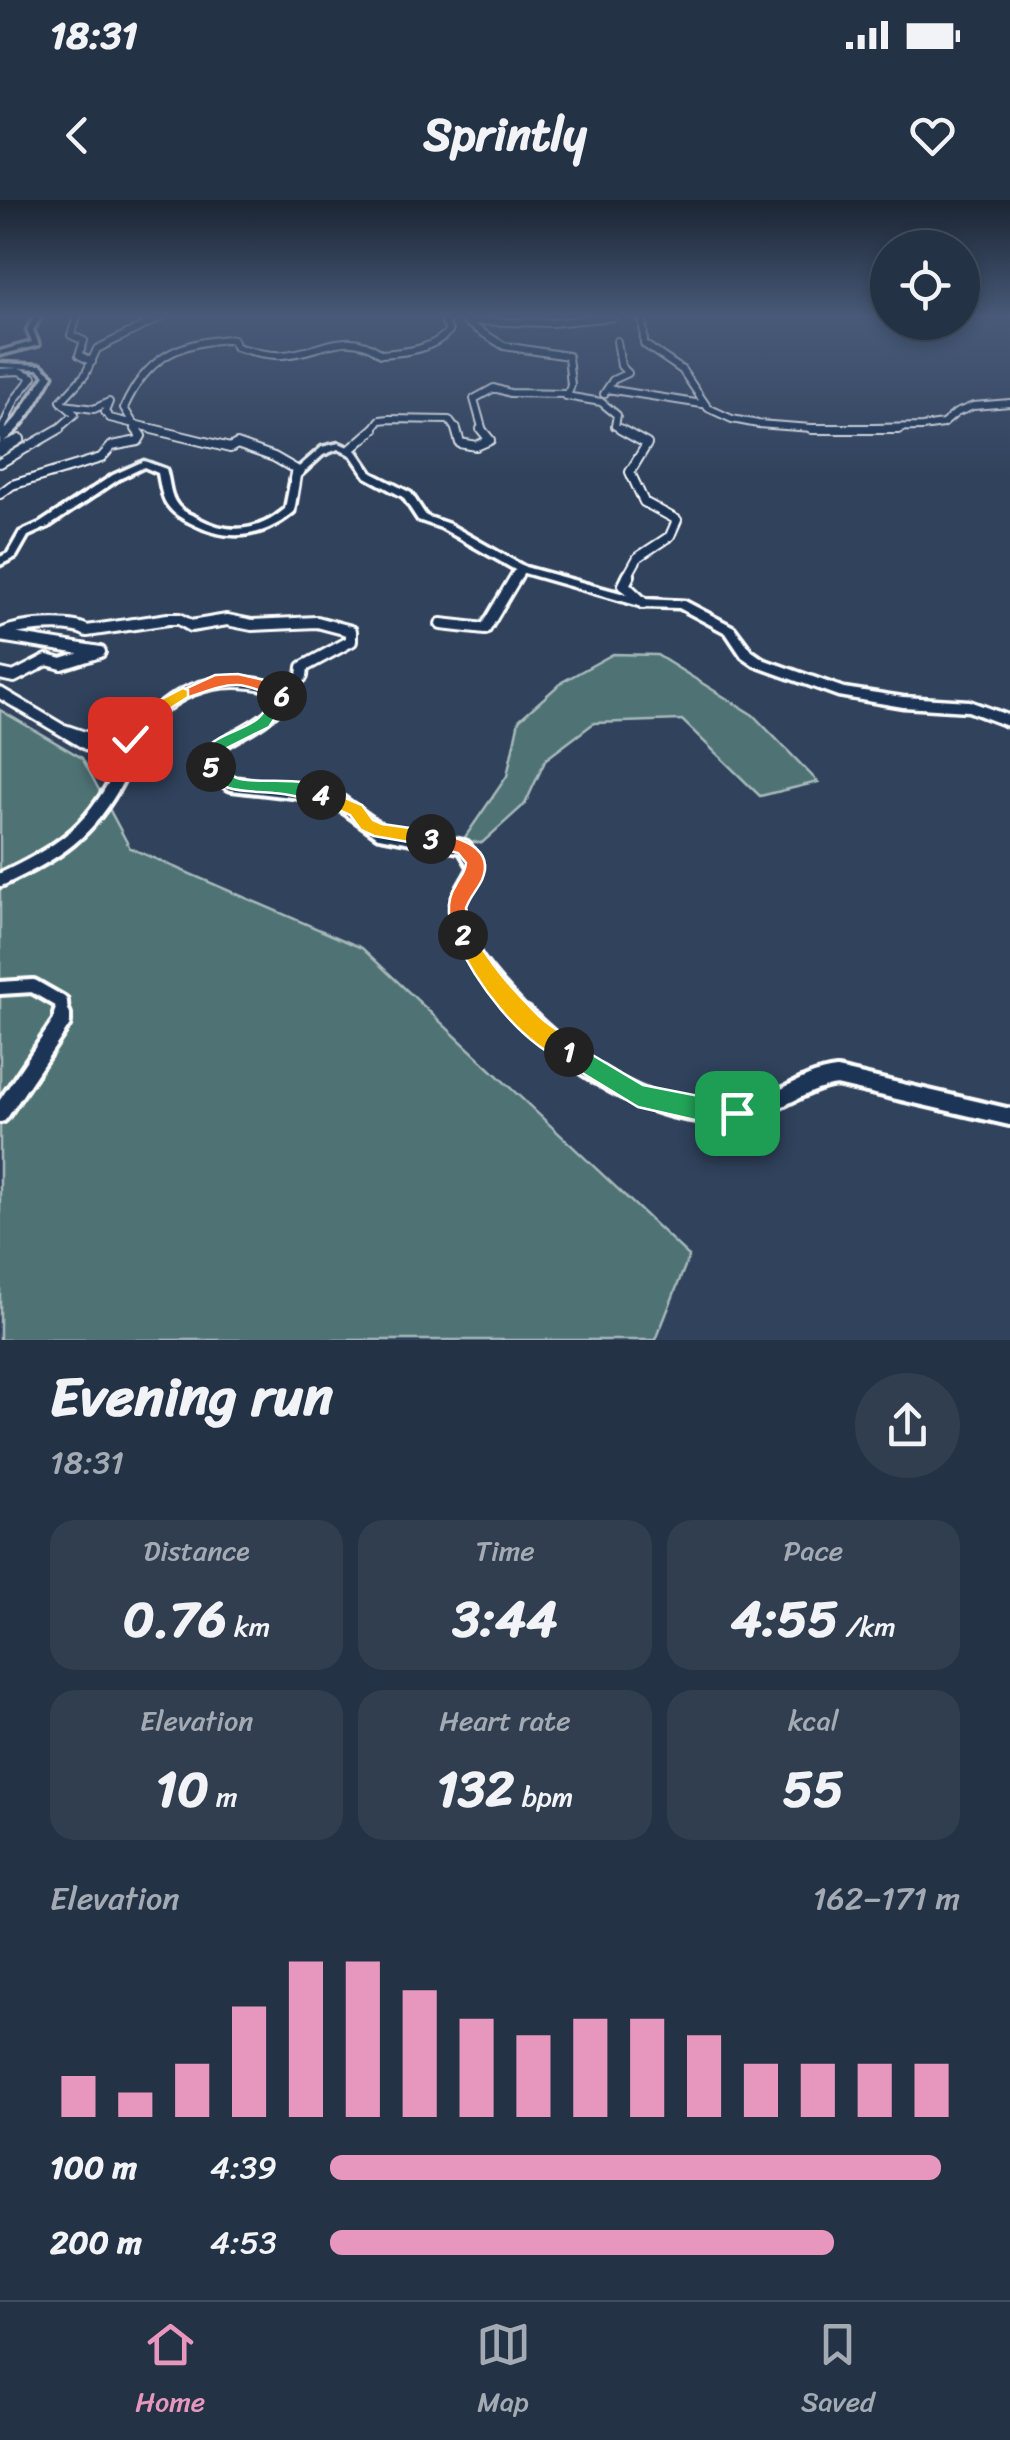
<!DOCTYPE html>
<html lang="en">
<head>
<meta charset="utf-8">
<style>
  :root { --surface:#243245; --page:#303e50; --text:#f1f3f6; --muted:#a3aab3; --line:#414d5e; --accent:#e797bd }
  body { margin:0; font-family:Sriracha,sans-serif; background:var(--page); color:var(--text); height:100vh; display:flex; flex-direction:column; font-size:38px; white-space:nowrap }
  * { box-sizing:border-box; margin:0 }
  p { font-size:32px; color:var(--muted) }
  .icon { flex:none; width:55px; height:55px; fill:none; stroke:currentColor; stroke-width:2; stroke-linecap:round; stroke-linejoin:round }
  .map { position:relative; height:1140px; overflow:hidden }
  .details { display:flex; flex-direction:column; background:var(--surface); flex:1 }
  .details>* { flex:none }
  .fabs { position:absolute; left:870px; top:30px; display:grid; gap:20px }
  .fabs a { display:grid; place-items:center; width:110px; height:110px; border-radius:50%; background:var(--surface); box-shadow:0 5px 15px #0003,0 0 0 2px var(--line); font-size:50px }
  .pin { position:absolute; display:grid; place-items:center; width:85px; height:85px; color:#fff; margin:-42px; border-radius:20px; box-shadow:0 5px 15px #0006 }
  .km { position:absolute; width:50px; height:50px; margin:-25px; border-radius:50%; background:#222; color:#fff; font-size:28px; line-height:50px; text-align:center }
  .round { display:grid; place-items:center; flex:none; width:105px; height:105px; border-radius:52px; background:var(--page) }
  .summary { display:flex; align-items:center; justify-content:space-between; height:170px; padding:0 50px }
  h1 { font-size:55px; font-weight:700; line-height:75px }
  .metrics { display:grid; grid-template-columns:repeat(3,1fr); gap:15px; height:170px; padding:10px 50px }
  .metrics div { display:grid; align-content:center; border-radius:25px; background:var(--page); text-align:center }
  .metrics b { font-size:50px; font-weight:700 }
  .metrics small { font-size:28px; font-weight:400 }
  .metrics p { font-size:28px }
  .chart { height:280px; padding:20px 50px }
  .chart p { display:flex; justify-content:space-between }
  .chart svg { width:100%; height:180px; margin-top:10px; stroke:var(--accent); stroke-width:6 }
  ul { padding:0 50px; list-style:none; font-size:32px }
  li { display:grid; grid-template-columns:160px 120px 1fr; align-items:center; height:75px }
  li i { height:25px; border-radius:12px; background:var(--accent) }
  .status { display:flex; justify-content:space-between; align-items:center; height:70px; padding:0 50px; background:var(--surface); direction:ltr }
  .status svg { height:28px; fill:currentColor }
  header { display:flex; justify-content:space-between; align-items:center; height:130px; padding:0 50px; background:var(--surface); font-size:45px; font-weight:700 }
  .dock { display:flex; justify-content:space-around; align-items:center; height:140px; border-top:2px solid var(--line); background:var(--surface); font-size:28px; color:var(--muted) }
  .dock a { display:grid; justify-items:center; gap:5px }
  .dock .on { color:var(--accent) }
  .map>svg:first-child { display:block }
  .green { fill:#4f7375; stroke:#a7b9ba; stroke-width:2.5 }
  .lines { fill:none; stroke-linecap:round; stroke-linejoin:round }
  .minor-far4-casing { stroke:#fff; stroke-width:10 }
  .minor-far3-casing { stroke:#fff; stroke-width:12 }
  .minor-far2-casing { stroke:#fff; stroke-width:16 }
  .minor-far1-casing { stroke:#fff; stroke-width:20 }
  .minor-casing { stroke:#fff; stroke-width:24 }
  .major-casing { stroke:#fff; stroke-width:7 }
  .minor-far4 { stroke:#1d3557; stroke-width:6 }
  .minor-far3 { stroke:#1d3557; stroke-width:8 }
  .minor-far2 { stroke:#1d3557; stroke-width:10 }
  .minor-far1 { stroke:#1d3557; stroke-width:12 }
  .minor { stroke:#1d3557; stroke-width:16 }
  .major { fill:#1d3557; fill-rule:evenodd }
  .split-1 { fill:#22a559; stroke:#fff; stroke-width:2.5 }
  .split-2 { fill:#f5b400; stroke:#fff; stroke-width:2.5 }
  .split-3 { fill:#f0652b; stroke:#fff; stroke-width:2.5 }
  .split-4 { fill:#f5b400; stroke:#fff; stroke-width:2.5 }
  .split-5 { fill:#22a559; stroke:#fff; stroke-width:2.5 }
  .split-6 { fill:#22a559; stroke:#fff; stroke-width:2.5 }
  .split-7 { fill:#f0652b; stroke:#fff; stroke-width:2.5 }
  .split-8 { fill:#f5b400; stroke:#fff; stroke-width:2.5 }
</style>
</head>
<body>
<div class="status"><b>18:31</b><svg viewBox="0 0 49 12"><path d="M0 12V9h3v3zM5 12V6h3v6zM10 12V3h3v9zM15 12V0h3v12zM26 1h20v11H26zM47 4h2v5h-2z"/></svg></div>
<header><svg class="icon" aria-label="back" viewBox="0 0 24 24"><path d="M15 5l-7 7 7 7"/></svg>Sprintly<svg class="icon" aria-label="heart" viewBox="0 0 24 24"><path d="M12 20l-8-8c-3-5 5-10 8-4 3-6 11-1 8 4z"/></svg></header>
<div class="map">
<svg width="1010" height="1140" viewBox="0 0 1010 1140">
  <rect width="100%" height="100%" fill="#30425c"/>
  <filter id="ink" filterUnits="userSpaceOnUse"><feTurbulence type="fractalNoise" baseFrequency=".01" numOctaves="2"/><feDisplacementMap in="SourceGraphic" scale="20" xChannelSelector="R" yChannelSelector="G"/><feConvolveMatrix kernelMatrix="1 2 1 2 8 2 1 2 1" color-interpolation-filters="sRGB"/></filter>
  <g filter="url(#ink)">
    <path class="green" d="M613,454L657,455L753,515L818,582L760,596L682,520L594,523L546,559L525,604L482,643L463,640L507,576L519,520L562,482Z
      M0,510L82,558L130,648L362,748L689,1056L656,1140H0Z"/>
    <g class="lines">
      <defs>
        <path id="minor-far4" d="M77,117L71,135L84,141L79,155L92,162
          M637,117L643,120L644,144L682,170L708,208L732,219L758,224L825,229L922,227L943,224L956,213L973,206L1010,203
          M0,172L19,171L33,177L16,198L1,231
          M607,189L702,204
          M604,194L613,180L628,173L621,166L617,141
          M566,196L601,202L617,215L615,226L624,231
          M64,205L94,209L109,202L105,212L110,218L162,231
          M64,205L61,201L85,175L97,149L161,117
          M56,231L75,214L67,207
          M138,231L124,208C146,158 179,141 233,139L236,147C251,151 267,156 283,155C320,153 347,127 381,154C407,152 432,150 449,131L442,117
          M372,231L380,220L389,219L449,220L457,231
          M483,231L474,199L494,188L510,193L568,194L571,185L568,156L504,146L464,121L551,123L613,117"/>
        <path id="minor-far3" d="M152,229L230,248L237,244L274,257L300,272
          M456,229L460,243L476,246L490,240L481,229
          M620,229L647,244L630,272L644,302L677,320L670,336L638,357L627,377
          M812,229H899
          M0,234L2,229
          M0,247L20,239L0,252
          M350,250L374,229
          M0,263L59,229
          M0,294L12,285L101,258L112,246L138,241L141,236L136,229
          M516,377L521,369"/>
        <path id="minor-far2" d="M629,375L624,385L643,403
          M441,424L485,429L517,375
          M0,435C17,425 71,421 87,431L168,419H179L191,426L227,420L252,425L317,422L351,431V441L303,467L302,476L282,495
          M0,436L100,452L62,464L47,460L14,477L0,474
          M0,493L94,549L113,568
          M64,530C82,536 105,546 125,540C137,536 145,524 154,515C189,482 230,475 276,488L283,500C264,525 240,531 216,548L210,554L212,568"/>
        <path id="minor-far1" d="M211,566L220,577L232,584L318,594L338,601L380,631L464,647L476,667C471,680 462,690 458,703C449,740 503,793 526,817
          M0,680C57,653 89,634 119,576L111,566
          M0,788L33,786L61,802L62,817"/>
        <path id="minor" d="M524,815C578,869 662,926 743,912C777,906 802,881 837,877L1010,917
          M0,914L62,822V815"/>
        <path id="major" d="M34,117H41L33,130L39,145L0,155V151L32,142L27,130Z
          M0,163L41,165L53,175C39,199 24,229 0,244V236L17,217L45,175L39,169L0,167Z
          M339,243L357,251L372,273L411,293L426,316L449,324L525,367L643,399L685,401L734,427L752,451L765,460L844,488L903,497L969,501L1010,516V527L968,511L903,507L838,496L755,466L742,457L726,433L679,408L643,407L517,371L441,328L418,320L403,297L366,277L351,255L338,249L323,255L300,276L294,312C262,339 227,342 191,323C181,318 172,313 166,303C161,294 160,283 158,273L144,267L119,279L48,327L28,336L16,357L0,365V357L8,353L20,332L40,323L113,275L144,261L166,269C170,281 169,296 178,306C183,312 192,315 198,318C230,335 258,332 285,309L292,273L322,247Z"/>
      </defs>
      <use href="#minor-far4" class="minor-far4-casing"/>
      <use href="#minor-far3" class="minor-far3-casing"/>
      <use href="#minor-far2" class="minor-far2-casing"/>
      <use href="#minor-far1" class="minor-far1-casing"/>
      <use href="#minor" class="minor-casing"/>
      <use href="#major" class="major-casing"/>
      <use href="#minor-far4" class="minor-far4"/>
      <use href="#minor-far3" class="minor-far3"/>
      <use href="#minor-far2" class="minor-far2"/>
      <use href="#minor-far1" class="minor-far1"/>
      <use href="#minor" class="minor"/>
      <use href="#major" class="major"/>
    </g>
  </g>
  <linearGradient id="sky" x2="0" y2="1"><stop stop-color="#1a2433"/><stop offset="0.42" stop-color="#485a78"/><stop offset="1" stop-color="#485a78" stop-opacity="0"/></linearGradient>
  <rect width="1010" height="277" fill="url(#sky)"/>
  <path class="split-1" d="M569,841L643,885L745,905L749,913L745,921L717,925L638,907L561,860L558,852L561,845Z"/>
  <path class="split-2" d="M463,725L470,728C488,762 512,789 539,816C551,829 573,836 580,852L577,860L569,863C519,843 475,782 454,735Z"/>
  <path class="split-3" d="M431,631C454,637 497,645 482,680C477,690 470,697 466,708L473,735L463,744L457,741C449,722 444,703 456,685C461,675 465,674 466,663L458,653L425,644V633Z"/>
  <path class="split-4" d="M321,588L362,605L373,620L382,624L431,631L440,639L431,646L374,636L361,630L350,615L315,599V590Z"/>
  <path class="split-5" d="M211,561C221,566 226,574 237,578C263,586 310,572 329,595L321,601C305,599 289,594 274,593C245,590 220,595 203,567Z"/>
  <path class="split-6" d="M282,490L290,496L269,527L223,550L218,556L217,572H206L202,554C215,534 237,533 256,520C267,512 271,497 282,490Z"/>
  <path class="split-7" d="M238,474L281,484L290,496L282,501C237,477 231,483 183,499L176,493L215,475Z"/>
  <path class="split-8" d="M183,488L188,490V497L171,508L136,543H125V535L160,500Z"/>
</svg>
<div class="fabs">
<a><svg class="icon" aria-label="locate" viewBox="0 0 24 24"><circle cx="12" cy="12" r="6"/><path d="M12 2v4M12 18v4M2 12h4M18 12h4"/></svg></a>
</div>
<div class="pin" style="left:737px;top:913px;background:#1e9e55"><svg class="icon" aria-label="arrive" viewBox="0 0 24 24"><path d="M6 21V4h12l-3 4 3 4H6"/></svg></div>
<div class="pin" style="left:130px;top:539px;background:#d93025"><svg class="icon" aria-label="check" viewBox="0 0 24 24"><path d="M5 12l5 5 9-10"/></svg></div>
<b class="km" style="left:569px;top:852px">1</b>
<b class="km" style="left:463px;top:735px">2</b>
<b class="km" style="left:431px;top:639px">3</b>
<b class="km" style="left:321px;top:595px">4</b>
<b class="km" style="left:211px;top:567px">5</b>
<b class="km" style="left:282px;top:496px">6</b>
</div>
<section class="details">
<div class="summary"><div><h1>Evening run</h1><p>18:31</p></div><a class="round"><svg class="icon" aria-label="share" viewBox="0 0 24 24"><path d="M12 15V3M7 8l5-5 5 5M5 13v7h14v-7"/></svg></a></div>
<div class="metrics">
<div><p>Distance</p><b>0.76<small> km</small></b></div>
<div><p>Time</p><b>3:44</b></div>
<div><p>Pace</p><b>4:55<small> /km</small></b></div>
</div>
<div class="metrics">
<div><p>Elevation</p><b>10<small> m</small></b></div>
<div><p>Heart rate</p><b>132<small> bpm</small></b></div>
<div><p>kcal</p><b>55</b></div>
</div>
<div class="chart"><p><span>Elevation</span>162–171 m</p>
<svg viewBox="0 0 160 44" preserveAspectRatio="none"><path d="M5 44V34M15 44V38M25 44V31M35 44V17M45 44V6M55 44V6M65 44V13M75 44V20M85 44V24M95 44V20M105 44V20M115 44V24M125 44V31M135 44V31M145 44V31M155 44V31"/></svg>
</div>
<ul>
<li><b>100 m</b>4:39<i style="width:97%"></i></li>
<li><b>200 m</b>4:53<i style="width:80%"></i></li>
</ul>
</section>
<nav class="dock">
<a class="on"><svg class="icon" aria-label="home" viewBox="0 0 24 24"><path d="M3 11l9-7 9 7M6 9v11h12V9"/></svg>Home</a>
<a><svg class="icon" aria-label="map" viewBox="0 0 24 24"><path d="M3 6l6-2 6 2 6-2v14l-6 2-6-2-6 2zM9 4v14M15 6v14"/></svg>Map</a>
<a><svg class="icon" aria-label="saved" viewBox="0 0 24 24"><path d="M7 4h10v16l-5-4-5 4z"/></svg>Saved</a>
</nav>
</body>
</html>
